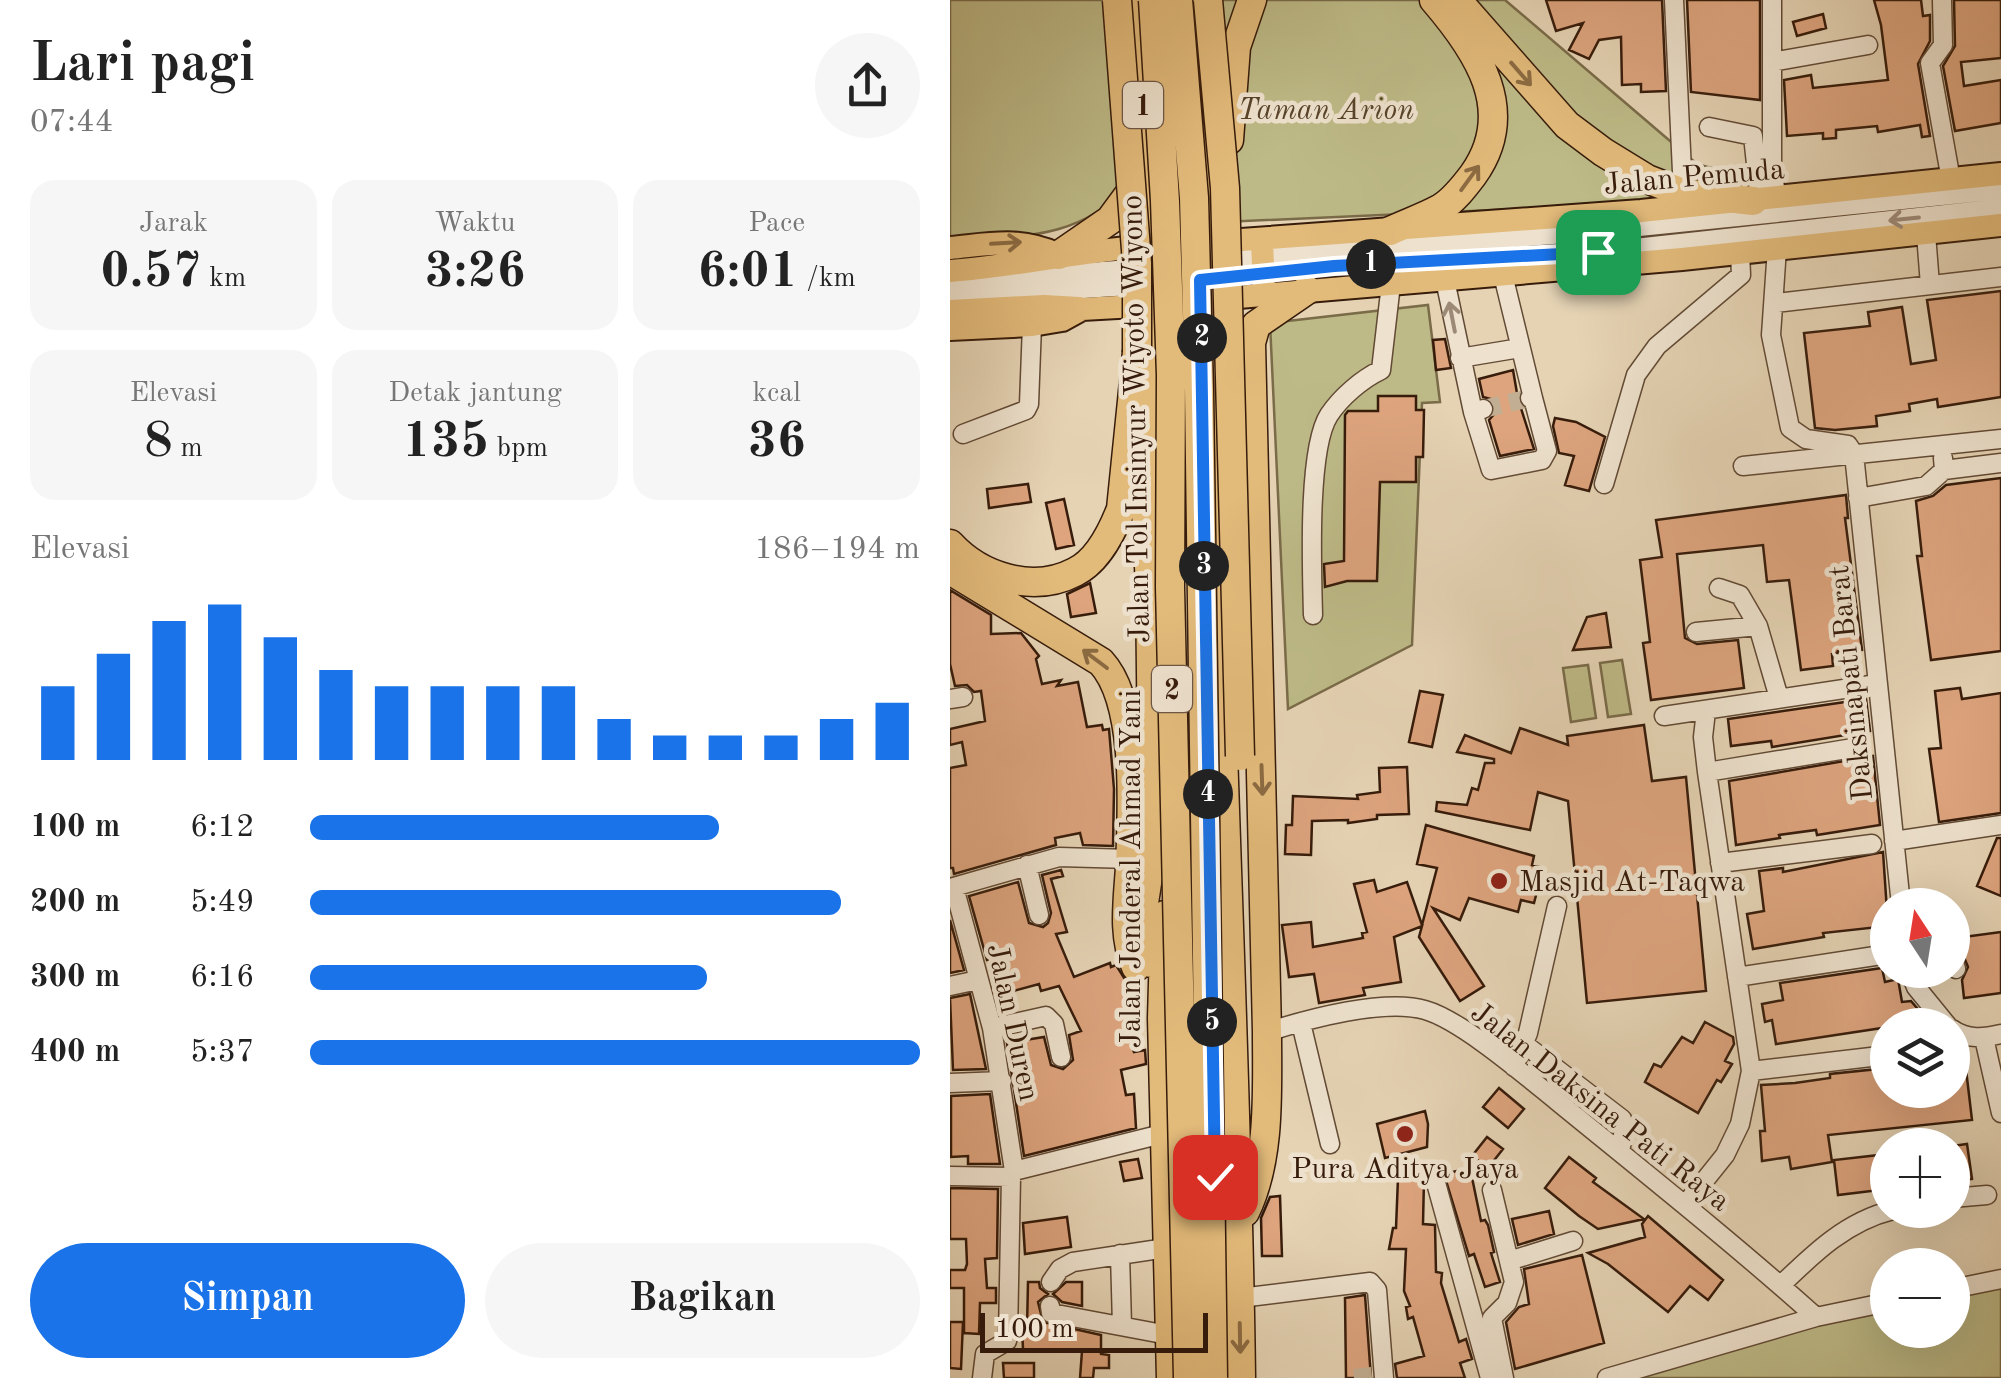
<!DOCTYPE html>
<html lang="id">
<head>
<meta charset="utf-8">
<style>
  :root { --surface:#fff; --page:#f6f6f6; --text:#222; --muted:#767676; --accent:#1a73e8 }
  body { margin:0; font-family:"Old Standard TT",serif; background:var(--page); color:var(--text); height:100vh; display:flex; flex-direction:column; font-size:38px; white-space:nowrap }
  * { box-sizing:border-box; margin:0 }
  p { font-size:32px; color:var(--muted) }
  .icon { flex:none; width:55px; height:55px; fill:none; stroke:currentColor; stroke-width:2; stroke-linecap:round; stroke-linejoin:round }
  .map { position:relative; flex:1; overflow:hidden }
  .sheet { display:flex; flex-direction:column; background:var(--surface); width:950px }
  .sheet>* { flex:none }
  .needle { width:65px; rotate:348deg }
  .fabs { position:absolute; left:920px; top:888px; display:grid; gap:20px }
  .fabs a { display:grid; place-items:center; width:100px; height:100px; border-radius:50%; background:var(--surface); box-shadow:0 10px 40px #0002; font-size:50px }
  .scale { position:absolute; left:30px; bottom:25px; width:228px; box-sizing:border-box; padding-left:10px; border:5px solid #371c0b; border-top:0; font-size:28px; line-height:35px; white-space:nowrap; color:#371c0b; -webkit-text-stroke:8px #eee2ce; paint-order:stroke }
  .pin { position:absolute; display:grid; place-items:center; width:85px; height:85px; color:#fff; margin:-42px; border-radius:20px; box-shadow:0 5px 15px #0006 }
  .km { position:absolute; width:50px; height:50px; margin:-25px; border-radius:50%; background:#222; color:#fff; font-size:28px; line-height:50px; text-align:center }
  .round { display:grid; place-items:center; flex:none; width:105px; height:105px; border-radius:52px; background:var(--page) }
  .summary { display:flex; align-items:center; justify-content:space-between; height:170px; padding:0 30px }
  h1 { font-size:55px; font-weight:600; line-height:75px }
  .figures { display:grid; grid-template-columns:repeat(3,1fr); gap:15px; height:170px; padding:10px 30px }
  .figures div { display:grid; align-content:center; border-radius:25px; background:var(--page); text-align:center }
  .figures b { font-size:50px; font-weight:600 }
  .figures small { font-size:28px; font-weight:400 }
  .figures p { font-size:28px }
  .chart { height:280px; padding:20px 30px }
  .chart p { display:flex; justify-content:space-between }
  .chart svg { width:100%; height:180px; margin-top:10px; stroke:var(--accent); stroke-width:6 }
  .action { display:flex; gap:20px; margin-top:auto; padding:20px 30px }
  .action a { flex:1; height:115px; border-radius:60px; background:var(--accent); color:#fff; font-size:40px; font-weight:600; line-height:115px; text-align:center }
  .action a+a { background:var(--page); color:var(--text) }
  ul { padding:0 30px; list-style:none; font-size:32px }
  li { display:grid; grid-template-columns:160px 120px 1fr; align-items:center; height:75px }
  li i { height:25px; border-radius:12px; background:var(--accent) }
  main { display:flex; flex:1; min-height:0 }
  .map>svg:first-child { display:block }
  .green { fill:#bdba87; stroke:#7a6b49; stroke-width:2.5 }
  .building { fill:#dda47e; stroke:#371c0b; stroke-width:2.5 }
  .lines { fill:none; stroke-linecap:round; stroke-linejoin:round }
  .minor-tunnel { stroke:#c2ae92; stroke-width:18; stroke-dasharray:18 9; stroke-linecap:butt }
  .minor-casing { stroke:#624a35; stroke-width:21 }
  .major-casing { stroke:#371c0b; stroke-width:26 }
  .highway-casing { stroke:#371c0b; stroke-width:31 }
  .minor { stroke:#eee2ce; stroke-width:18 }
  .major { stroke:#e2ba7a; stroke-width:22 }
  .highway { stroke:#e2ba7a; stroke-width:28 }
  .highway-bridge-casing { stroke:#371c0b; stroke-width:31; stroke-linecap:butt }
  .highway-bridge { stroke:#e2ba7a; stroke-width:28 }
  .oneway { stroke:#8c6b42 }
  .oneway2 { stroke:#9c8976 }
  .route-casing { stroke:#fff; stroke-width:20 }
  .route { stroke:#1a73e8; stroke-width:12 }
  .poi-dot { fill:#8f2418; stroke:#eee2ce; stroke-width:4 }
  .labels { text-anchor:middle; stroke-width:9; stroke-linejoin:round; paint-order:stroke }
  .shield { fill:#eee2ce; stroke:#6e5746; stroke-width:2.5 }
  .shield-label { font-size:28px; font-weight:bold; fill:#371c0b }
  .park-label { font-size:30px; font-style:italic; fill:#58442a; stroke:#eee2ce }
  .street-label { font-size:30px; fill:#371c0b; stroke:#eee2ce }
  .poi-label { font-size:30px; fill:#371c0b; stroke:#eee2ce; text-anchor:start }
</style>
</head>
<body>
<main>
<section class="sheet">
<div class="summary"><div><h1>Lari pagi</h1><p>07:44</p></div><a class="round"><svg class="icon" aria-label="share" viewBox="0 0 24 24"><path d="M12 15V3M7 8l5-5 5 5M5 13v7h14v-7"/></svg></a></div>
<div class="figures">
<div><p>Jarak</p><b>0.57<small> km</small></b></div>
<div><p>Waktu</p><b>3:26</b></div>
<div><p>Pace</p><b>6:01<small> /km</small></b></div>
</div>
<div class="figures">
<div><p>Elevasi</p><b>8<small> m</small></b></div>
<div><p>Detak jantung</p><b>135<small> bpm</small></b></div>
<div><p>kcal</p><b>36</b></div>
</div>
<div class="chart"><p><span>Elevasi</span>186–194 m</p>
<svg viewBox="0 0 160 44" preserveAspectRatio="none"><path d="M5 44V26M15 44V18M25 44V10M35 44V6M45 44V14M55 44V22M65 44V26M75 44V26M85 44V26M95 44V26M105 44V34M115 44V38M125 44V38M135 44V38M145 44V34M155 44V30"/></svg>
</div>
<ul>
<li><b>100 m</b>6:12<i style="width:67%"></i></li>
<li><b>200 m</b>5:49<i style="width:87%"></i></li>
<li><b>300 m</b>6:16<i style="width:65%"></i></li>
<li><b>400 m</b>5:37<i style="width:100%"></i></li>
</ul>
<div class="action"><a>Simpan</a><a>Bagikan</a></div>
</section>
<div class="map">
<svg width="1051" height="1378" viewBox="0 0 1051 1378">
  <rect width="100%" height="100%" fill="#e5d3b4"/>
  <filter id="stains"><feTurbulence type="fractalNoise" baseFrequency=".002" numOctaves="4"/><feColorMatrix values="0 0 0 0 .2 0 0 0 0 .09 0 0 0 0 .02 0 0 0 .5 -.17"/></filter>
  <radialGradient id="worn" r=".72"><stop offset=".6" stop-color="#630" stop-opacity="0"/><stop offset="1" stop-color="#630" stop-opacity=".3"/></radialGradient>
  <path class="green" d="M0,0H158L176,186C131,241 64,236 0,241Z
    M257,0H555L747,164L793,177L792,189L741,201L273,222Z
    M478,305L490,402L472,403L462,645L338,709L320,323Z
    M672,660L681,714L658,717L650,663Z
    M638,665L646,718L621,722L613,668Z
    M1051,1279V1378H665L937,1302L938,1330H1002L1003,1289Z"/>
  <path class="building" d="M596,0H712L716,91L691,92V84L672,85L671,37L649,40L639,59L619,50L633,23L606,31Z
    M737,0H810V100L741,92Z
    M924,0H971L973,16L980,15V41L968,64L980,136L972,137L970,125L928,132L927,126L886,130V138L873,139V133L837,136L834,80L861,75L863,88L938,80L931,25Z
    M1004,0H1051V58L1011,62L1014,86L1051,80V123L1005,131L993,66L1005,46Z
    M873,14L876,28L847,36L843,22Z
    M1051,291V397L988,407L987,399L959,404L960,411L926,416L927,426L885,430L865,428L854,333L920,326L918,312L952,307L961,364L986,360L977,300Z
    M495,339L501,368L486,370L483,340Z
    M563,370L568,399L584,449L550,456L539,420L545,413V406L541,399L533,397L529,379Z
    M428,396H466V410H474L473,457H466V482H430L427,581H397L375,587L374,564L394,561L395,415L398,411H428Z
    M605,418L626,422L655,437L639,491L615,485L624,456L609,453L603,426Z
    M1051,478V651L981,660L967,556H972L966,501L983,496L996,485Z
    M78,484L81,502L39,508L37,489Z
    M896,495L898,518H895L912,650L882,654L883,666L851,670L839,580L817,582L813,545L727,554L735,638L747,644L788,640L794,688L701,700L693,643L700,642L690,560L712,557L706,520Z
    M114,499L124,545L106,549L96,503Z
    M140,583L146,613L121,617L117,594Z
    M0,590L41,615V634L71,633L89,656L86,659L92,684L111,680L107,686L128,682L137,727L152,725L153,730L159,729L164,789L163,846L133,845L130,833L105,838L106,845L4,874L3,868H0V768L16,765L12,742L0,745V729L35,721L31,691L24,692L17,685L5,686L0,664Z
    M656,613L661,647L623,650L637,617Z
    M1010,688L1012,699L1051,693V813L989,822L979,749L991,748L985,691Z
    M470,691L493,695L482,747L459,742Z
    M916,699L920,731L822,747L821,741L781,746L778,719Z
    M694,725L702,781L736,777L756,991L637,1003L618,801L588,792L580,830L486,811L487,802L517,805L522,788L528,790L535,763H544V759L507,752L515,735L561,753L570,728L618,745L617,736Z
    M923,756L930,825L867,835L866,830L829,835L830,838L786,845L779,781Z
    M457,767L459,814L427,815V819L398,823V820L362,821L361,855L335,854L336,825H342L343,796L408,799L407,795L430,792L429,768Z
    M476,825L584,856L582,865L593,868L584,903L571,900L568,912L519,898L510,920L483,908L534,986L510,1001L469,937L472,926L444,937L451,982L413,988L415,995L369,1003L364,974L339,977L332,925L361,922L363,947L413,938L412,933L417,932L404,884L424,880L427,892L457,882L472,925L487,868L467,864Z
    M1047,838H1051V896L1027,886Z
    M933,852L938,926L873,933L874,937L803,949L797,914L814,911L809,871L833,868V872Z
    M111,870L113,876L101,879L117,932L106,934L124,977L160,963L161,967L166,965L176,981L187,984L188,987L180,991L192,1020L174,1027L184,1052L195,1050L196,1064L171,1070L176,1095L184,1094L186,1128L74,1156L57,1043L94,1037L101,1065L113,1069L123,1060L119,1035L131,1031L109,986L91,991L89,984L56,993L45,958L37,960L19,896L68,882L79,923L93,927L98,923L101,913L92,875Z
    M0,920L14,970L0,973Z
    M1051,932V993L1014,998L1012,980L1018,967L1006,938Z
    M932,968L935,982L948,979L952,1002L961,1001L978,1021L826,1044L822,1020L815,1022L812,1004L833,1000L830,983Z
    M20,994L36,1069L3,1070L0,998Z
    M755,1022L783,1037L784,1044L775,1061L782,1064L771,1082L767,1080L748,1113L695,1082L704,1064L711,1067L732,1037L743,1043Z
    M1015,1061L1022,1120L878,1135L882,1162L841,1169L839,1157L812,1161L810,1131H815L811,1085L845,1083L880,1078V1074L938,1068V1090H1002V1063Z
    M549,1088L574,1109L558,1128L533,1107Z
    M40,1094L50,1164H18V1156L1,1157V1096Z
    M475,1111L478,1124L477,1147L435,1158L427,1124Z
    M537,1137L553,1149L538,1168L522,1156Z
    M1017,1144L1022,1179L1002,1181V1146Z
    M938,1154V1189L888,1195L884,1160Z
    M619,1157L646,1178L643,1182L694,1219L648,1229L629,1216L595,1188Z
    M188,1159L192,1178L174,1181L170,1162Z
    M520,1168L531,1221L535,1220L538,1225L544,1252L541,1253L550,1282L535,1287L524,1254L519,1256L494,1174Z
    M448,1178L474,1180L473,1224L485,1225L486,1272L492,1273L491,1283L509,1342L516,1339L522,1359L510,1363L515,1378H447L445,1364L474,1356L463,1317L458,1319L456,1307L460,1306L454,1291L456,1249H439L443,1228H446Z
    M0,1188L48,1189L47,1258L35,1259L37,1288H46V1303H30L29,1334L14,1333V1288H0V1270H15L17,1264L16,1239H0Z
    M330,1196L332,1256H312L311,1218L320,1197Z
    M599,1211L604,1234L568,1245L562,1219Z
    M698,1216L773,1280L758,1300L740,1286L718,1312L658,1264L638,1253L695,1237L692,1224Z
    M117,1217L121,1247L75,1254L73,1223Z
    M632,1255L654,1343L565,1369L556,1322L569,1307L579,1304L574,1269Z
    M78,1282H89L90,1288L98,1294L88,1302L93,1322L151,1335V1354L159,1355V1368H144L143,1378H130L132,1351L73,1349L72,1328H77Z
    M116,1282H132V1306L112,1302L103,1294Z
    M415,1295L421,1378H396L395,1298Z
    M0,1322H13L11,1369L0,1368Z
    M53,1363H84V1378H54Z"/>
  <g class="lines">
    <path class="minor-tunnel" d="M533,409L580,398
      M404,1378L422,1376"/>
    <defs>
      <path id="minor" d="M724,0L733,193
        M822,0V170L827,199
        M992,0L993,45L980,63L1001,180
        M822,62L918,45
        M759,127L803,136L810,201
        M976,234L980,285
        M827,248L821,335L840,428L856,439L898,445L904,454
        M270,261L640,232L1051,190
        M553,275L583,398H580
        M270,278L384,266L648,252L1051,208
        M495,280L523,412L533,409
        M0,282L194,268
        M0,298L194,285
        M826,303L1051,277
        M510,358L570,348
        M523,412L541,470L592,460L597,451L583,398
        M13,434L76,410L79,404L82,325
        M904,454L951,905
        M993,458L994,470L1051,463
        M793,466L1051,439
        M654,484L686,375L707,346L791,275L790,252
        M908,498L976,486L994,470
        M769,588L790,595L808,626L829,698
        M363,615C362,571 357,449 379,415C391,397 412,379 431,370L441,284
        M746,632L808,626
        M0,699L13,697
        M714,716L927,684
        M757,772L909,747
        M944,841L1051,825
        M770,863L922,844
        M77,865L89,915
        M4,887L42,1028L64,1171L61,1177L58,1336L57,1341L35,1354L32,1378
        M0,888L109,857L180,859
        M1002,955L1006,969
        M959,970L966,987L997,1025
        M787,977L938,954
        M0,986L28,980
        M351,1023L380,1144
        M42,1028L96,1016L104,1024L111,1057
        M1002,1029C1017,1040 1034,1038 1051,1034
        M317,1032C358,1019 435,998 475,1010C511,1020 576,1076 607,1101C694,1172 782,1242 866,1317
        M1034,1038L1051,1113
        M574,1044L672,1119L674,1129L670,1152
        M564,1067L578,1033L607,906
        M801,1071L938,1055
        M0,1083L52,1081
        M64,1171L216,1133
        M0,1176L61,1177
        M486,1183L540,1378
        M542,1190L564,1282L557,1303L542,1318L554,1378
        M1002,1198L1037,1195
        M735,1205L775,1155L790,1124L801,1071L757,772L753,737L756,711
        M170,1254L172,1325
        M559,1261L623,1241
        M101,1282L110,1269L123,1262L216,1248
        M831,1285C864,1253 897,1221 943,1210
        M1002,1289L1051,1279
        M290,1298L420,1282L427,1290L434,1378
        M100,1306L101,1313L218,1335
        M657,1378L866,1317L938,1302"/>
      <path id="major" d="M312,240L314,294
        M263,242L691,211L1051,174
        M0,248C42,244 70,237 109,255
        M0,271C68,266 133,250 201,246
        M265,299L732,259L1051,225
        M0,311L94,306L129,308
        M0,329L82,325L112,320L132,309L203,305"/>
      <path id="highway" d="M185,0L196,144L208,512
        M507,0L617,125L653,152L697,179L733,193L803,201
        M254,91C263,268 265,444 269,621C276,874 288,1126 291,1378
        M279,140L286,47L302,0
        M440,231C457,223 475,217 491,208C504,200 514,187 523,175C569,111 527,50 484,0
        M109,255L160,220L191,178
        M195,493L200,585L203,844L194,903L197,949L201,963
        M0,544C30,577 83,594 125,572C148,561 162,532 171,509L187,352
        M0,570L151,662C189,703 182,812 180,867C178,900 172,936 186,967
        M215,915L212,1018L221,1378
        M295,1212C321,1159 317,1090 317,1032L301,343L306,325L357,290"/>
    </defs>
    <use href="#minor" class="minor-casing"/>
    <use href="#major" class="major-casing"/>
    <use href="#highway" class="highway-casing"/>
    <use href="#minor" class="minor"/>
    <use href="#major" class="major"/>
    <use href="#highway" class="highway"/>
    <defs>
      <path id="highway-bridge" d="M167,0L187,263V352
        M203,0L215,201L221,375L220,587L238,1378
        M228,0L244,198L249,390L263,1378
        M258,0L275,188L290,756"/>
    </defs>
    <use href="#highway-bridge" class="highway-bridge-casing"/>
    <use href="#highway-bridge" class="highway-bridge"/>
  </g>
  <defs><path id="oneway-shaft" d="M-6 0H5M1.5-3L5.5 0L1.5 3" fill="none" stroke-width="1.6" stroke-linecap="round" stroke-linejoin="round" transform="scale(2.5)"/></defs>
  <g class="oneway">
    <use href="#oneway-shaft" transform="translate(571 74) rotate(49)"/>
    <use href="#oneway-shaft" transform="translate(520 178) rotate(-54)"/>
    <use href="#oneway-shaft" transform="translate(56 243) rotate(-3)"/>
    <use href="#oneway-shaft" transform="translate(145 659) rotate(-143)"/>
    <use href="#oneway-shaft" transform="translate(312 780) rotate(88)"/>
    <use href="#oneway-shaft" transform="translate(290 1338) rotate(89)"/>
  </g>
  <g class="oneway2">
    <use href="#oneway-shaft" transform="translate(954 219) rotate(174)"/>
    <use href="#oneway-shaft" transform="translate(502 317) rotate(-101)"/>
  </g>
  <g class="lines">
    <defs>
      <path id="route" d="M265,1177L250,280L384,266L648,252"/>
    </defs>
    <use href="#route" class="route-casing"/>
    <use href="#route" class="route"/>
  </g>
  <g class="poi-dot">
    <circle cx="549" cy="881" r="10"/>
    <circle cx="455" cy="1134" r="10"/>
  </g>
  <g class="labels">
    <g class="shield">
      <rect x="173" y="82" width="40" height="46" rx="8"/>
      <rect x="202" y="666" width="40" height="46" rx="8"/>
    </g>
    <g class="shield-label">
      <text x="193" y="115">1</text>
      <text x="222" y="699">2</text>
    </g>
    <g class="park-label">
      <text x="376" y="119">Taman Arion</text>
    </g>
    <g class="street-label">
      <text transform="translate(744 176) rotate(-5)" y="10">Jalan Pemuda</text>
      <text transform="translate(185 419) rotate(-91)" y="10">Jalan Tol Insinyur Wiyoto Wiyono</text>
      <text transform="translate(900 683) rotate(-96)" y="10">Daksinapati Barat</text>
      <text transform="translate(180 869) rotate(-90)" y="10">Jalan Jenderal Ahmad Yani</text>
      <text transform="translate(64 1022) rotate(78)" y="10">Jalan Duren</text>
      <text transform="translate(651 1106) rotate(38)" y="10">Jalan Daksina Pati Raya</text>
    </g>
    <g class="poi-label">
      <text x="569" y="891">Masjid At-Taqwa</text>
      <text x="455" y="1178" text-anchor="middle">Pura Aditya Jaya</text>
    </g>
  </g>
  <rect width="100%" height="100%" filter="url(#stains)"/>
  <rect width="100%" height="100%" fill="url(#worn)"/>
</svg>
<div class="fabs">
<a><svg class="needle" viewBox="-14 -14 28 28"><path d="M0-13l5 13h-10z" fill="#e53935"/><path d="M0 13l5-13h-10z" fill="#767676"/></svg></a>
<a><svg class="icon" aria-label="layers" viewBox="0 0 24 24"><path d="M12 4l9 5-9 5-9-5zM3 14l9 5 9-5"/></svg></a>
<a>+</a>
<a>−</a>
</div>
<div class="scale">100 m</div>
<div class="pin" style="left:648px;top:252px;background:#1e9e55"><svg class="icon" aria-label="arrive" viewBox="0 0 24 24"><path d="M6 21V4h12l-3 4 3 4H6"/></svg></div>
<div class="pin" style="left:265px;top:1177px;background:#d93025"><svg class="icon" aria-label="check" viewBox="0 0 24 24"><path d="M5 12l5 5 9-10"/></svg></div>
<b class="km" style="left:421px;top:264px">1</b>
<b class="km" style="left:252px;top:338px">2</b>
<b class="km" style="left:254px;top:566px">3</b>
<b class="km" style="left:258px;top:794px">4</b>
<b class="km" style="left:262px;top:1022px">5</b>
</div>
</main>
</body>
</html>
